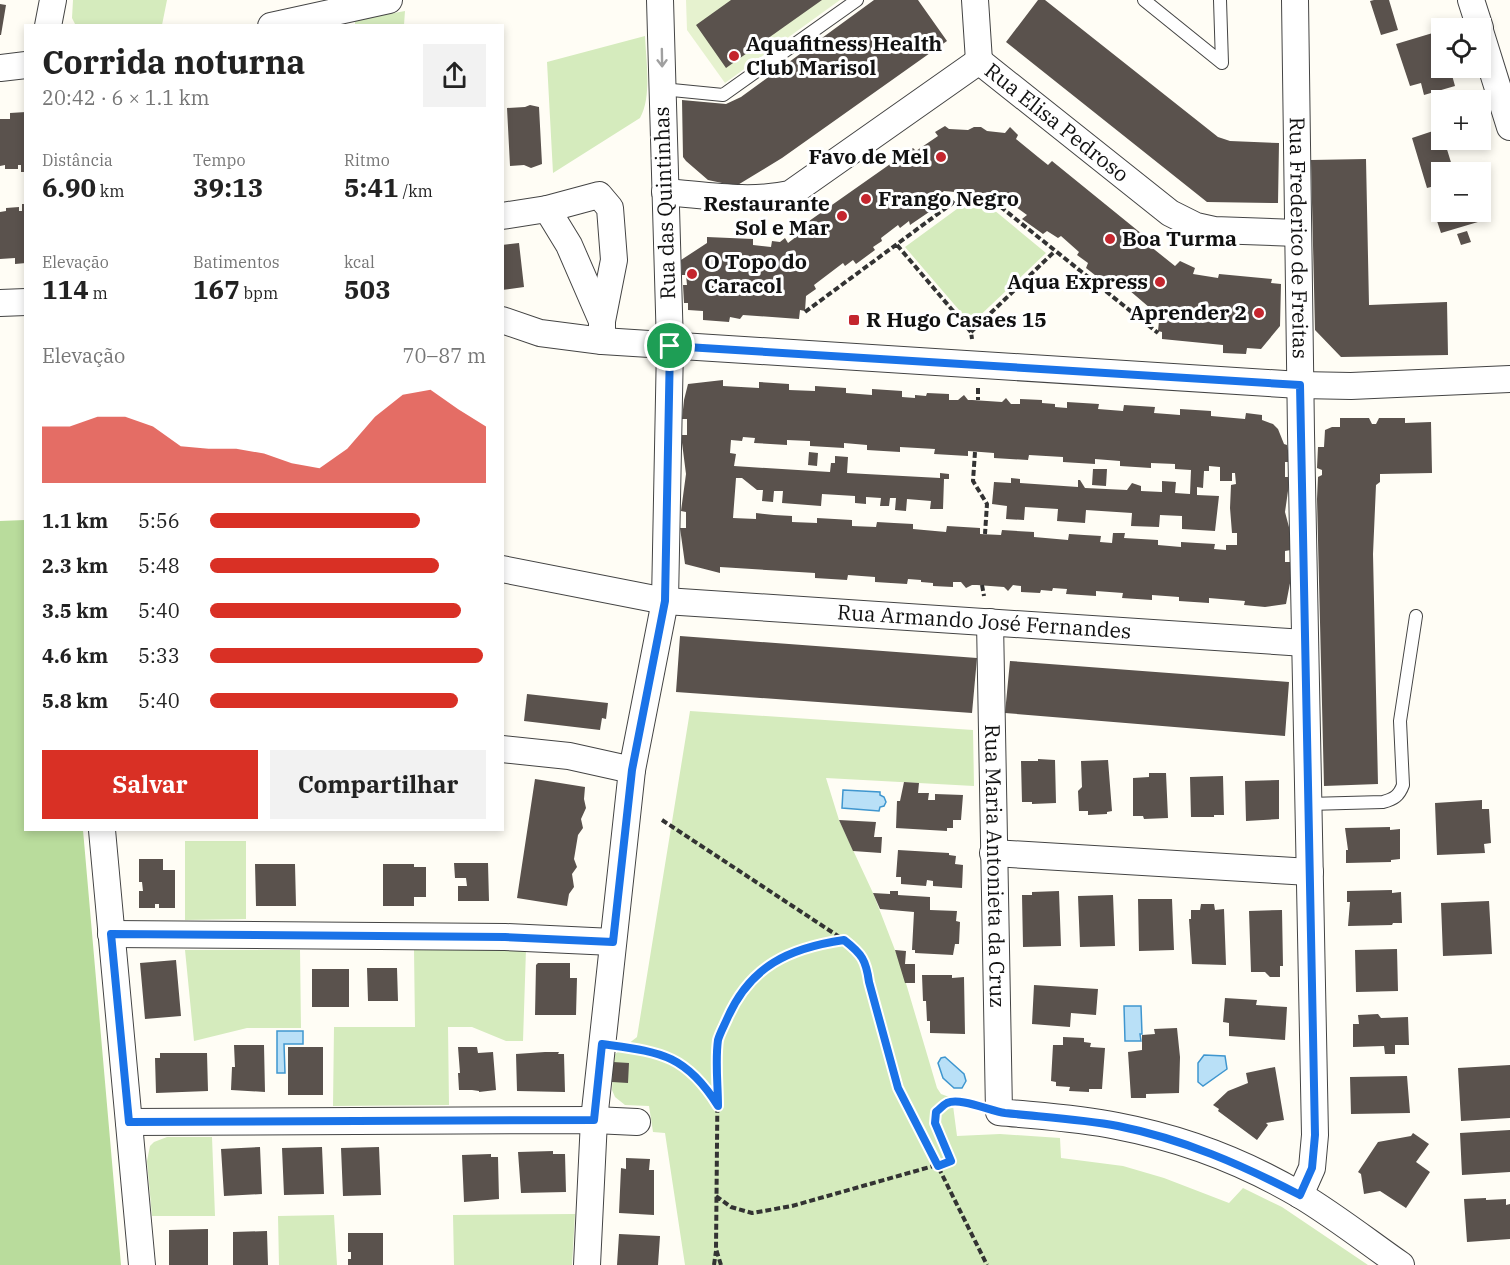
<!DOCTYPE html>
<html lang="pt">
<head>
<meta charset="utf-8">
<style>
  :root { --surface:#fff; --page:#f2f2f2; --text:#222; --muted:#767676; --accent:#d93025 }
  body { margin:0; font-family:"IBM Plex Serif",serif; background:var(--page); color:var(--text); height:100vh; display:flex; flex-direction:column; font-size:22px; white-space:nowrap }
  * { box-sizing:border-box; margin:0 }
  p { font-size:20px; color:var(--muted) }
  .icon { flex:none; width:33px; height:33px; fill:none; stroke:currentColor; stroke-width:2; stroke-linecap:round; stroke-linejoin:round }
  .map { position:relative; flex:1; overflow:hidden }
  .side { position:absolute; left:24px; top:24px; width:480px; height:807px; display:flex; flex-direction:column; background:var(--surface); border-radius:0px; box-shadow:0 3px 9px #0003 }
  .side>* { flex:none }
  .fabs { position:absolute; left:1431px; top:18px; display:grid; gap:12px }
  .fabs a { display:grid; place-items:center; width:60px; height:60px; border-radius:0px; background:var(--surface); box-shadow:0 3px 9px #0003; font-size:30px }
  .pin { position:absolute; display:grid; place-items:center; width:51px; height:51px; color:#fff; margin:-26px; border:3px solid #fff; border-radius:50%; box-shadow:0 2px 6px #0007 }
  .round { display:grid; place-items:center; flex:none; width:63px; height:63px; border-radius:0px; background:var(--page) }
  .summary { display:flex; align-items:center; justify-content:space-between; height:102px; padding:0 18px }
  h1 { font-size:33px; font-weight:700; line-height:45px }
  .figures { display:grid; grid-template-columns:repeat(3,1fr); gap:9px; height:102px; padding:6px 18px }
  .figures div { display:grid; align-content:center }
  .figures b { font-size:26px; font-weight:700 }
  .figures small { font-size:16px; font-weight:400 }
  .figures p { font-size:16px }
  .chart { height:168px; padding:12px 18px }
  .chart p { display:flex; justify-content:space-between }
  .chart svg { width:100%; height:108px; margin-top:6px; fill:var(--accent); opacity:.7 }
  .cta { display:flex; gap:12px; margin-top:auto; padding:12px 18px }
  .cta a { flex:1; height:69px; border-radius:0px; background:var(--accent); color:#fff; font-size:24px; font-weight:700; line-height:69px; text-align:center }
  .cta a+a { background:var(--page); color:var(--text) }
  ul { padding:0 18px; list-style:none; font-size:20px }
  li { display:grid; grid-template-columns:96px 72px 1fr; align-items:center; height:45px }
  li i { height:15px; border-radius:8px; background:var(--accent) }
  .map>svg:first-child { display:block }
  .green { fill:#d5ebbd }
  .forest { fill:#b9dc9c }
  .pitch { fill:#e6f2cf }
  .water { fill:#b9e0f7; stroke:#3f96cf; stroke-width:1.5 }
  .building { fill:#5a524d; fill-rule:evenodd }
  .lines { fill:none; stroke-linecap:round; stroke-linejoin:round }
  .service-casing { stroke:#444; stroke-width:14 }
  .minor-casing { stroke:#444; stroke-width:28 }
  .path { stroke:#333; stroke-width:4; stroke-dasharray:6 3; stroke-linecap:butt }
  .service { stroke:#fff; stroke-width:12 }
  .minor { stroke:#fff; stroke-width:26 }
  .oneway { stroke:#a0a0a0 }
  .route-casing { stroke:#fff; stroke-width:12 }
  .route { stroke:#1a73e8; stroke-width:8 }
  .poi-dot { fill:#c4262e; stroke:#fff; stroke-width:2 }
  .labels { text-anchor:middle; stroke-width:6; stroke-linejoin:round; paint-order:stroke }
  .poi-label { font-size:21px; font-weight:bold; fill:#111; stroke:#fff; text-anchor:start }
  .street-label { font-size:21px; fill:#111; stroke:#fff }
</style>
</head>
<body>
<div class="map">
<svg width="1510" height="1265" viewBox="0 0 1510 1265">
  <rect width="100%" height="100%" fill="#fffdf5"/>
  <path class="green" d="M73,0H167L162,25L76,26L72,18Z
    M405,11L404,25L355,26V20Z
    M645,36C646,60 652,97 640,118L553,173L547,62Z
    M961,206L994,210L1046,253L971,324L905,247Z
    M690,711L973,730L974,786L826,778L839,820L873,893L900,963L937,1088L941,1094L952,1098L957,1136L1000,1134L1060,1138L1061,1158L1123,1166L1164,1178L1229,1203L1243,1188L1282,1207L1368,1265H685L665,1133L653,1132L649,1106L625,1105L615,1097L612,1090L614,1055L637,1037Z
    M185,841H246V919L185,920Z
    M414,949H526L523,1041H506L472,1027H448L449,1105L333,1106L334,1027H415Z
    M185,950H300L301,1028H247L194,1041Z
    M167,1137H212L215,1216H152L147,1161L150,1146L154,1142Z
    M575,1214L572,1265H454L453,1215Z
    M334,1215L337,1265H279L278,1216Z"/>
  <path class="forest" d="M25,520L26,830H83L121,1265H0V521Z"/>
  <path class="pitch" d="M686,0H840L725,83L687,30Z"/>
  <path class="water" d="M843,790L880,792V795L884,797L886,802L884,806L880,807L879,811L842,808Z
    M1124,1006H1141L1142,1034H1140L1141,1041H1125Z
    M277,1031H303V1044H284L285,1073H277Z
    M1204,1055L1225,1056L1227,1069L1203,1086L1198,1082V1063Z
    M945,1057L964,1074L966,1081L962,1088H954L943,1078L938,1063L941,1058Z"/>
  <path class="building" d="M731,0H822L726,68L696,25Z
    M874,0H918L947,41L782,158L736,186L708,180L686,161L683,157L682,100L726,104L741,97Z
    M1038,0H1045L1218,137L1230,141L1279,143L1278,203L1207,202L1006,42Z
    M1374,0H1389L1398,30L1381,35L1370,1Z
    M0,4L6,5L1,35H0Z
    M1436,32L1442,51V68H1450L1455,86L1424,95L1421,83L1410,86L1396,44Z
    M530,105L539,107L542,164L531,168L524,165L510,166L507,108L525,107Z
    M26,112V172H21V165H18V169H5V165L0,166V119H10V113Z
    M945,126L949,129L968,130L974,127H981L987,131L1005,133L1010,127L1018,135L1016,139L1038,157L1048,165L1052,161L1153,243L1150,246L1175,266L1180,261L1195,268L1193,274L1218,278L1219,274L1272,279L1271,283L1281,284L1280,326L1261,349L1247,348L1246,354L1223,353V345L1162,339V332L1158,331L1159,321L1148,312L1150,308L1122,284L1119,289L1108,280L1105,283L1086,268L1088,263L1077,255L1079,252L1061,236L1058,238L1047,231L1043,234L1022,219L1027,215L1016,207L1019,202L1008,195L990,192L976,194L944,191L934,199L936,201L929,207L932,210L910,225L909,221L900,228L898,225L881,238L882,241L873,247L875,250L856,264L853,260L845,266L843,263L814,285L816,289L806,296L805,311L800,310L799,319L743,315L740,319L730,317L729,322L703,320V311L688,310V303H684L683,285H687L686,275H682L681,260L707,243V237L753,239V245L771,247L772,241L780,242L785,238L788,243L805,230L802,226L913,148L916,151L938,136L935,132Z
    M1436,130L1440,145L1445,143L1454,172H1442V184L1427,188L1412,138Z
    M1366,159L1369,305L1447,302L1448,355L1341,357L1315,330L1311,160Z
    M1481,196L1488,219L1441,233L1431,203L1442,200V212H1480Z
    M22,204H26V263L15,264V258L0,259V212L6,211V208L19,207V211H22Z
    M1467,231L1471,242L1461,245L1457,234Z
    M519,243L524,287L502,290V245Z
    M723,380V386L759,388V382L789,384V390L815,391V386L846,388V393L872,395V389L902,391V397L915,398V395L926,396L927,393L949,394V400H958L964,395L968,400H972L1002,402L1006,398L1011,404H1020V399L1042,400V403L1055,404V407L1067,408V402L1099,404L1098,409L1123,411L1124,405L1155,407L1154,413L1180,415V409L1211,411V416L1245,419L1246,413L1262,415V420L1273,424L1278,429L1284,444L1287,445L1290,462H1285V477H1290L1285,512L1290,531L1291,550L1285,551V562H1291V578L1286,604L1265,607L1244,605L1245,601L1209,598V603L1179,601V597L1152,595V600L1122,598L1123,593L1096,591V596L1066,594L1067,589L1053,588L1052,591L1041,590L1040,593L1021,592V586L1013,585L1008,591L1004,587L977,585H972L966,588L961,582H953V587L933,586V583L921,582V580L908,579L907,584L875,582V577L848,575L847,580L815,578V573L720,567V573L685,564L680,528H686V512L681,511L686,474L681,435H687V419H682L684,400L688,384ZM743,437L755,438L754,443L787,445V440L810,441V446L844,448V443L867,445V450L900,452V447L935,449L934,454L968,456V451L994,453V458L1028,460L1029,455L1063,457V462L1095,464V459L1120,461V466L1151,468V463L1175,464V469L1191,470L1190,494L1175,493L1176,482L1162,481V492L1141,491V486L1132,483L1127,490L1085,488L1080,480H1078V487L1020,483V479L1011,478V483L994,482L992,504L1007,506L1006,519L1024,520L1025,507L1058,509L1057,521L1085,523L1086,510L1132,513L1131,526L1159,527L1160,515L1182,516V529L1215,531L1219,496L1197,495V487L1203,488L1204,471H1209V466L1220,467V481H1232V473H1235L1236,484L1231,485L1230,508L1232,533H1237V545H1226V550L1214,549L1215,544L1197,543L1181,542V547L1158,545V540L1124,538L1125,533H1113L1112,543L1100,542L1101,536L1084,535L1069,534L1068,540L1034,537V532L1002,530L1001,535L980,534V528L947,526L946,532L913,529V524L894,523L877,522L876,527L852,526V520L817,518V523L792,522V516L774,515L756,513V519L733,518L736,478H742L757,490H763L762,501L773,502L774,491H783L782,503L821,506L822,494L855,496V503L866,504V497L881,498L880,506H889L890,498H896L895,510L906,511L907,499L931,501L930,509H943L944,479H949V474L940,473V478L847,473L848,457L835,456V463H831L830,472L734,466L736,454L730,453L731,440L742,441Z
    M1340,418H1369L1372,424H1376L1379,418H1405V423L1431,422L1432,473L1380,474V482L1376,485L1373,554L1378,784L1324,786L1317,499L1318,477L1322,475V470L1317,468L1318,447H1324L1325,430L1332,427H1340Z
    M809,452L818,453L817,466L808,465Z
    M1093,469H1107L1106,486L1092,485Z
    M680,636L977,658L972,713L676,692Z
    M1010,661L1289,682L1285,736L1005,713Z
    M527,694L608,703L606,719L602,718L600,730L524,721Z
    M1038,759L1055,760L1056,803L1032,804V802H1022L1021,761H1038Z
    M1108,760L1112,811L1107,812V814L1088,815V811H1079L1078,791L1082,787L1081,761Z
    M1149,773H1166L1168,818L1144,819L1143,816H1133V778L1149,777Z
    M1223,776L1224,815H1214V817H1191L1190,777Z
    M535,779L585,787L584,799L586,808L581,819L583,828L578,835L574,859L577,867L572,874L574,887L569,894L567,906L517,898Z
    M1279,780V819L1246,821L1245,781Z
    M904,782L919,783L918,793H929L928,800H935V794L963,795L961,820H953V828H947V831L896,828L897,801H900Z
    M1482,800V809H1489L1491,843L1484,844L1485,853L1437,855L1435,803Z
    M839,820L876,822L874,837H882L881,853L853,851Z
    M1390,827V830L1400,829V859L1391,860V862L1346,863V850H1348L1345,828Z
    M898,850L949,853V855L956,856L955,864L963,865L962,888L933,886V881L927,880L926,886L901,884V877H896Z
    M139,859H163V870H175V908H159V904H155V908H139V891H143L142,882H139Z
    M454,863H488L489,901H458V886H467L466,878H455Z
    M255,864H295L296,906H256Z
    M383,864H414V867H426V897H414V906H383Z
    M1392,890V893L1401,892L1402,923H1393L1392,925L1348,926L1350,902H1347V891Z
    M890,891H898V895L930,897V910L957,911L956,921L960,922L959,944H955L953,955L915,953V950H912L914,912L880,909L873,893L890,894Z
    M1059,891L1061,946L1023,947L1022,895H1032V892Z
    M1113,895L1115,946L1080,947L1078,896Z
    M1138,899H1172L1174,950L1139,951Z
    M1489,901L1492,954L1443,956L1441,903Z
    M1201,904H1214L1215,910L1224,909L1226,965L1192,964L1189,919H1191V910H1200Z
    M1282,910L1283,966H1280V977H1270L1265,972H1251L1249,911Z
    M1397,949L1398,991L1356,992L1355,950Z
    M895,950L906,951L905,964H915V983H905Z
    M176,960L181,1016L145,1019L140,963Z
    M538,963H570V978H577L576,1015H535L536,965Z
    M367,968H397L398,1001H368Z
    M312,969H349V1007H312Z
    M922,975H952V978L964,977L965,1034L930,1033V1021H927L926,1001H923Z
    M1034,985L1098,989L1096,1015L1071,1013L1070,1027L1032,1024Z
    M1225,998L1257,1000L1256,1005L1287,1007L1285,1040L1229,1036V1023L1223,1022Z
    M1378,1014L1381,1018L1408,1017L1409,1045H1395V1054H1385L1384,1046L1353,1047V1024H1359L1358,1015Z
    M1177,1028L1180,1057L1179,1093L1146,1094V1098H1131L1128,1052L1142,1050V1035L1155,1034L1154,1029Z
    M1063,1037L1084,1038V1042L1091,1043L1090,1047L1105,1048L1102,1089H1089V1092L1069,1091L1070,1087L1056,1086V1082L1051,1081L1053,1045H1063Z
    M234,1045H264L265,1092L231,1090L232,1067H235Z
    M288,1047H323V1095H288Z
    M458,1047H477L478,1053L493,1052L496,1090L479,1092V1091L472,1090H459L458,1073H460Z
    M545,1052H559L558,1054H564L565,1092L517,1091L516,1054Z
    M160,1053H207L208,1091L156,1093L155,1058H160Z
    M613,1062L629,1063L628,1083L612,1082Z
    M1510,1065V1118L1461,1121L1458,1068Z
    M1275,1067L1284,1120L1266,1123L1268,1125L1257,1140L1218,1111L1219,1109L1213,1105L1228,1091L1248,1083L1246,1073Z
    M1407,1076L1410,1113L1351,1114L1350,1077Z
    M1510,1130V1172L1462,1175L1460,1133Z
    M1413,1133L1429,1144L1416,1162L1430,1172L1406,1208L1380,1191L1364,1194L1361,1174L1358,1172L1378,1142L1411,1136Z
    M260,1147L262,1194L224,1196L221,1149Z
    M322,1147L324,1194L284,1195L282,1148Z
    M379,1147L381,1195L343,1196L341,1148Z
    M553,1151V1154H565L566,1192L521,1193L518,1152Z
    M491,1154V1157H498L499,1199L464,1202L462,1155Z
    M626,1158L650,1159L649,1170H654V1215L619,1213L621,1168L626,1169Z
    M1486,1198V1200L1506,1199V1205L1510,1204V1239L1467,1242L1464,1199Z
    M208,1229V1265H169V1230Z
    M267,1231L268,1265H233V1232Z
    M348,1233H383V1265H348V1259H351V1252H348Z
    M619,1234L660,1236L658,1265H617Z"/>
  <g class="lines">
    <defs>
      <path id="service" d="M1144,0L1222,63L1220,0
        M662,89L723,95L857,0
        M1308,804L1383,802C1394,799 1399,796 1403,785L1400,721L1416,616"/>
      <g id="minor">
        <path d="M975,0L979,61"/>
        <path id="s1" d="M1295,0L1301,433L1315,1135L1312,1168L1300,1195"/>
        <path d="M1471,0L1480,28"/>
        <path d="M48,26L53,0"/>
        <path d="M271,26L389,0"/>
        <path d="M1480,31L1510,127"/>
        <path id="s2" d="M979,61L1170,213L1196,226L1214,230L1297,233"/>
        <path d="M0,68L26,65"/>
        <path d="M665,192C706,195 749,203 790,194L979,61"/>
        <path d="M547,209L599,195L610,208L614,260L602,321"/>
        <path d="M502,216L547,209L569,245L602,321V341"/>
        <path d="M0,303L26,302"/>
        <path d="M502,320L540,333L602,341L1300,385L1351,386L1510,379"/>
        <path id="s3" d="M502,569L665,601L1305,643"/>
        <path id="s4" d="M990,622L999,1112C1038,1116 1078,1118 1117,1126C1180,1138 1244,1162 1300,1195C1335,1216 1368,1242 1401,1265"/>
        <path d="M502,749L569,756L632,770"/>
        <path d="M102,830L142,1265"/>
        <path d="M993,853L1310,872"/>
        <path d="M111,934L505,937L613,942"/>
        <path d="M129,1122L594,1120L637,1122"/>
        <path d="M587,1265L594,1120L632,770L665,601L670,346L660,0"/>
      </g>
    </defs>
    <use href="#service" class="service-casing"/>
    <use href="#minor" class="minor-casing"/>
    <path class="path" d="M897,245L971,332L972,339
      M805,312L958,199L997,204L1158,333
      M971,332L1055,251
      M978,388V400
      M975,452L973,481L987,504L985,534
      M982,585L984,596
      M662,820L844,940
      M626,1047C670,1054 693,1066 717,1104
      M716,1196L731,1207L752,1213L792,1206L951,1161L935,1123L936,1112C952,1100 956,1101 974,1106
      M714,1265L716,1251
      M721,1265L716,1249L718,1039L735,1002L757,973L788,955L815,945L844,940C862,954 866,960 869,982L899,1088L987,1265"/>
    <use href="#service" class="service"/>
    <use href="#minor" class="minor"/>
  </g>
  <defs><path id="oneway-shaft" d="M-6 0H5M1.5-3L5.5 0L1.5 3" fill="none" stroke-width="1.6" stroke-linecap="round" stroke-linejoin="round" transform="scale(1.5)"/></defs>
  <use class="oneway" href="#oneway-shaft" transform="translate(662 58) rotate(89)"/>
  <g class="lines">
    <defs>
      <path id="route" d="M670,346L1300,385L1315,1135L1312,1168L1300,1195C1242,1165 1183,1139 1118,1126C1081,1119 1042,1117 1005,1113C990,1111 960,1097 947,1103C943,1105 940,1109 936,1112L935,1123L951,1161L938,1166L898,1088L869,982C866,960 862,954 844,940C789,948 750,966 727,1019C724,1026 720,1033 718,1040C715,1061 718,1085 718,1106C685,1053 658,1052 602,1044L594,1120L129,1122L111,934L505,937L613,942L632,770L665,601Z"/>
    </defs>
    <use href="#route" class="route-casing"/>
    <use href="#route" class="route"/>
  </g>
  <g class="poi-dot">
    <circle cx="734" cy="56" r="6"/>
    <circle cx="941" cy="157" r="6"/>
    <circle cx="866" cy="199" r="6"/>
    <circle cx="842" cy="216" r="6"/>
    <circle cx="1110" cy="239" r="6"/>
    <circle cx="692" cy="274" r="6"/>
    <circle cx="1160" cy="282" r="6"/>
    <circle cx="1259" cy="313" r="6"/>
    <rect x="848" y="314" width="12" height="12" rx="3"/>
  </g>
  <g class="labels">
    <g class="poi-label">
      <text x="746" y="51">Aquafitness Health<tspan x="746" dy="24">Club Marisol</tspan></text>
      <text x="929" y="164" text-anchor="end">Favo de Mel</text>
      <text x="878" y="206">Frango Negro</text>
      <text x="830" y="211" text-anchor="end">Restaurante<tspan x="830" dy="24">Sol e Mar</tspan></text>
      <text x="1122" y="246">Boa Turma</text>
      <text x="704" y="269">O Topo do<tspan x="704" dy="24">Caracol</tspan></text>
      <text x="1148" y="289" text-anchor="end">Aqua Express</text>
      <text x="1247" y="320" text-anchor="end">Aprender 2</text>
      <text x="866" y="327">R Hugo Casaes 15</text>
    </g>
    <g class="street-label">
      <text dy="7" stroke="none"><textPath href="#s2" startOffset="99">Rua Elisa Pedroso</textPath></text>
      <text transform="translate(665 203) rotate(-92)" y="7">Rua das Quintinhas</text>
      <text dy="7" stroke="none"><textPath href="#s1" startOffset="238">Rua Frederico de Freitas</textPath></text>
      <text dy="7" stroke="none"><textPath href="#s3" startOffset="486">Rua Armando José Fernandes</textPath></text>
      <text dy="7" stroke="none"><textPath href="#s4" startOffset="244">Rua Maria Antonieta da Cruz</textPath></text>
    </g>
  </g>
</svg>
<div class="fabs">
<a><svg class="icon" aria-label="locate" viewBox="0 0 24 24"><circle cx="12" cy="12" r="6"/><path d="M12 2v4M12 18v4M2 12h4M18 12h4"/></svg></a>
<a>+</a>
<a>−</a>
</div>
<div class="pin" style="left:670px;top:346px;background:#1e9e55"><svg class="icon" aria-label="arrive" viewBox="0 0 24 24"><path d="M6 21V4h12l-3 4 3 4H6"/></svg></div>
<section class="side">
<div class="summary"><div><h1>Corrida noturna</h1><p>20:42 · 6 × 1.1 km</p></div><a class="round"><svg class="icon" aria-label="share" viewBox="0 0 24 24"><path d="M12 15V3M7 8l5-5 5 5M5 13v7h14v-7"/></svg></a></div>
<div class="figures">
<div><p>Distância</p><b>6.90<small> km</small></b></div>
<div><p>Tempo</p><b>39:13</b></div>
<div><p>Ritmo</p><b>5:41<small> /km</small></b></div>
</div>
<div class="figures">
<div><p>Elevação</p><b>114<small> m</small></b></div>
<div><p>Batimentos</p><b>167<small> bpm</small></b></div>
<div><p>kcal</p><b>503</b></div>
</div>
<div class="chart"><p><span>Elevação</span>70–87 m</p>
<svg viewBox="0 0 160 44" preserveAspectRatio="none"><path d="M0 44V21L10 21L20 17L30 17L40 21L50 29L60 30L70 30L80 32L90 36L100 38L110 30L120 17L130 8L140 6L150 14L160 21V44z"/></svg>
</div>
<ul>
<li><b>1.1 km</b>5:56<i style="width:76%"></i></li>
<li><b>2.3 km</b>5:48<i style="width:83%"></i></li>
<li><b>3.5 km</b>5:40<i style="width:91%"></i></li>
<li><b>4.6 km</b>5:33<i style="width:99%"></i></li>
<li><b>5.8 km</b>5:40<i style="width:90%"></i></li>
</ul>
<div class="cta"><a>Salvar</a><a>Compartilhar</a></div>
</section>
</div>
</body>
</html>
